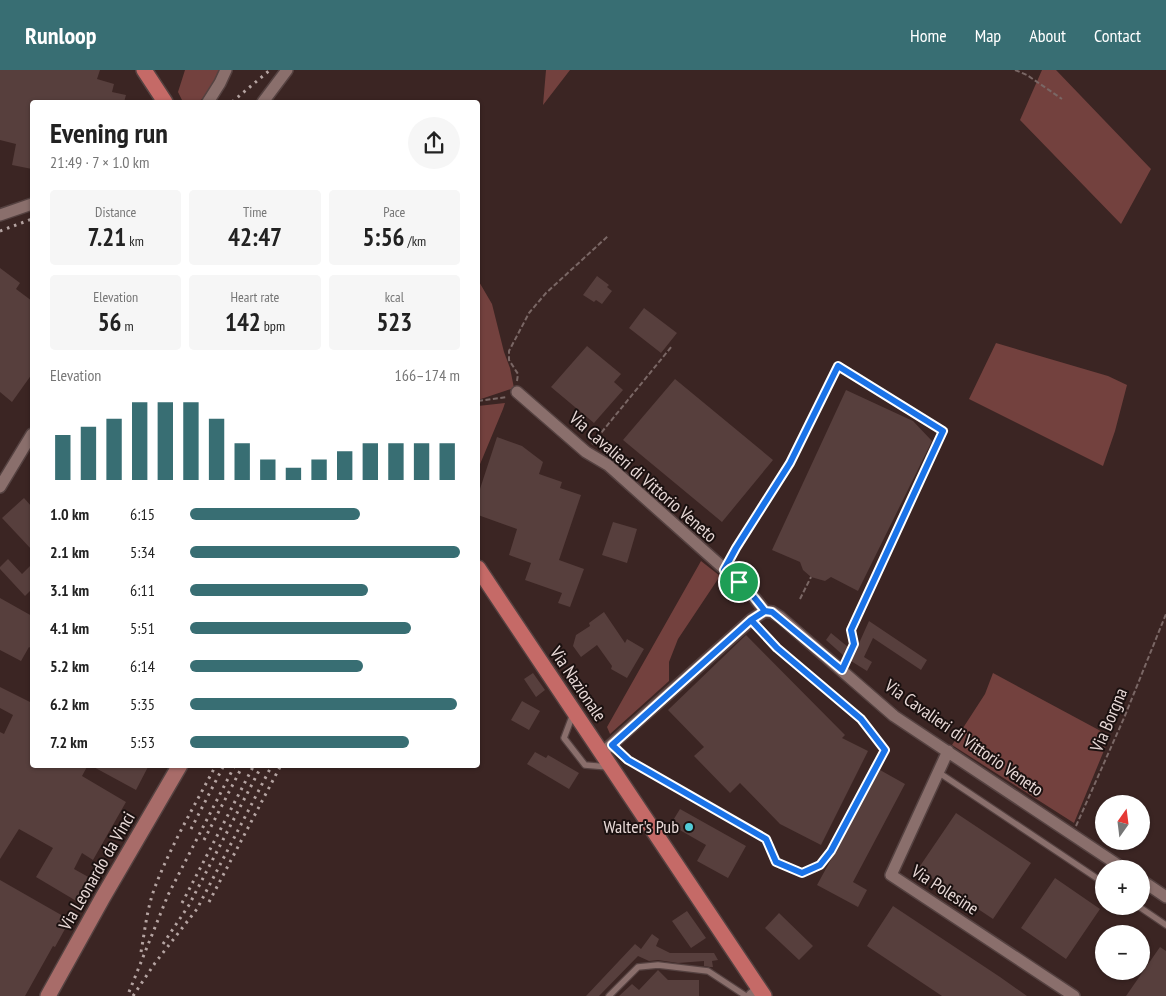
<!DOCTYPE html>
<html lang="en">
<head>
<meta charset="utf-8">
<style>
  :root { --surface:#fff; --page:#f6f6f6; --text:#222; --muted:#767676; --accent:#386e73 }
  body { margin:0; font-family:"PT Sans Narrow",sans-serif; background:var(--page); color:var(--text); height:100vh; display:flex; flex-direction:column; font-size:19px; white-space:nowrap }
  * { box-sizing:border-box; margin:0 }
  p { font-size:16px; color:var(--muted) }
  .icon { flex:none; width:28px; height:28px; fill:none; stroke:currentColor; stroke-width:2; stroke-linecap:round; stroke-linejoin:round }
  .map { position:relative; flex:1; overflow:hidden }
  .panel { position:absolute; left:30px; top:30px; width:450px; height:668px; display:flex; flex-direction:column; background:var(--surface); border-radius:5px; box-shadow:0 1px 4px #0004 }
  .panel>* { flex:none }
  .needle { width:32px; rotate:14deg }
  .tools { position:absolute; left:1095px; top:725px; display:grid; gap:10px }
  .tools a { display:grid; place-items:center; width:55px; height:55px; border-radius:50%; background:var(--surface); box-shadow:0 1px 4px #0004; font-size:25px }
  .pin { position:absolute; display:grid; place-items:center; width:42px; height:42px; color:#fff; margin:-21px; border:2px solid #fff; border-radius:50%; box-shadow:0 1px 5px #0007 }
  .round { display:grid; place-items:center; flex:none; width:52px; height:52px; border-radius:26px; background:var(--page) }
  .summary { display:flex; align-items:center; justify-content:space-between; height:85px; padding:0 20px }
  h1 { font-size:28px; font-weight:700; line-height:38px }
  .stats { display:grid; grid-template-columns:repeat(3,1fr); gap:8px; height:85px; padding:5px 20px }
  .stats div { display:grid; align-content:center; border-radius:5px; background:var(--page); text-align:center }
  .stats b { font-size:25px; font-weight:700 }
  .stats small { font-size:14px; font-weight:400 }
  .stats p { font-size:14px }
  .chart { height:140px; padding:10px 20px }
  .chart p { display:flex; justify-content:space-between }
  .chart svg { width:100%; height:90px; margin-top:5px; stroke:var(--accent); stroke-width:6 }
  ul { padding:0 20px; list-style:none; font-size:16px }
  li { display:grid; grid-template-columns:80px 60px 1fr; align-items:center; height:38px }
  li i { height:12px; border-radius:6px; background:var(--accent) }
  header { display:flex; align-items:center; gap:30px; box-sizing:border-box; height:70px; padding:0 25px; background:var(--accent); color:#fff }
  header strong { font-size:24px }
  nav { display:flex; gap:28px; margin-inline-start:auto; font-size:18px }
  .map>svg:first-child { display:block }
  .green { fill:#73413e }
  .building { fill:#573f3d }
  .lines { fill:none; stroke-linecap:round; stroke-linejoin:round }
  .lane-casing { stroke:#554241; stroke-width:8 }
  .street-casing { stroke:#554241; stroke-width:14 }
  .secondary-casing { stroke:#554241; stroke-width:18 }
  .primary-casing { stroke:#554241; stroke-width:18 }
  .path { stroke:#7a6765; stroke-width:2; stroke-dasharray:5 2.5; stroke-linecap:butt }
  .lane { stroke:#8a6f6c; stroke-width:5.5 }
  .street { stroke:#8a6f6c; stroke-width:11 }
  .secondary { stroke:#a86c69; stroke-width:15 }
  .primary { stroke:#c56a67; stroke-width:15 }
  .rail { stroke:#b5a4a2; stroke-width:3; stroke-dasharray:2.5 5; stroke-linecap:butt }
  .route-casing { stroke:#fff; stroke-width:10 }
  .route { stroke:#1a73e8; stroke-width:6 }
  .poi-dot { fill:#52cbd7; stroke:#1b1110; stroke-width:2 }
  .labels { text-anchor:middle; stroke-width:4; stroke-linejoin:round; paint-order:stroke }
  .street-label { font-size:18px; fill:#e8d9d7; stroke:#1b1110 }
  .poi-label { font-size:18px; fill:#e8d9d7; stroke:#1b1110; text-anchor:end }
</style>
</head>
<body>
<header>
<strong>Runloop</strong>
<nav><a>Home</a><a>Map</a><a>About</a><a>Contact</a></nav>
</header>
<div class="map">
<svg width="1166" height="926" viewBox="0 0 1166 926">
  <rect width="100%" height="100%" fill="#3b2523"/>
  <path class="green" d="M185,0H223L206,26L198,32H183L178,22Z
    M546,0H570L543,35Z
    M1042,0H1056L1151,99L1121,154L1020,50Z
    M478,210L492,234L504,282L510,298L514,318L478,330Z
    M996,273L1108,306L1127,315L1115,361L1103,396L969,329Z
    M505,333L503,339L478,399V336Z
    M701,491L720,506L678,569L669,592V611L610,664L607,657Z
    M993,603L1110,666L1074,753L952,675L985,624Z"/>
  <path class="building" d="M0,0H100L97,9L114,14L112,22L126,25L124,32H32V99L12,95L16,74L0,70Z
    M0,198L20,213L16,219L32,231V304L12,332L0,322Z
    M597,206L609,215L607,217L612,221L602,234L596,230L594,232L583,225Z
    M644,238L677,263L661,283L629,258Z
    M587,276L621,304L614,312L623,320L594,353L551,317Z
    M675,309L773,390L722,452L623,370Z
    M846,320L913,351L932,371L858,521L831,507L825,511L811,507L803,500L800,492L772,480Z
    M497,367L522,376L543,392L539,404L562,412L560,418L581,425L559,490L584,499L570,537L558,533L562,523L525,510L531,493L509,485L517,459L478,445V425Z
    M24,428L32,437V480L2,448Z
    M613,452L637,459L627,493L602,485Z
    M8,489L22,504L32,494V519L25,526L0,499V497Z
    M0,528L32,546V579L29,577L21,591L0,580Z
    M604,542L625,573L627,569L644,579L627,608L611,599L612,596L597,575L581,587L573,576L576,565L590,556L589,553Z
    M869,551L927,590L921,600L873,568L864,587L872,592L867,601L851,591Z
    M831,563L848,577L844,586L826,570Z
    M746,565L845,665L842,668L868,681L821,775L780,754L740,713L730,723L694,686L704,677L668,640Z
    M533,603L545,620L536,627L524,609Z
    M0,617L32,633V695H88L82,706L126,732L93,790L82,783L74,799L92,809L78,832L36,807L53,778L19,759L0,789V662L4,664L13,645L0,638Z
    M522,631L540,641L529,660L511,650Z
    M535,682L546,688L548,685L579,703L569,719L527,694Z
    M90,695H149L136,720Z
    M880,700L905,714L853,812L867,820L858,837L817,815Z
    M680,739L746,776L728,808L697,791L706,775L678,759L680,756L672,752Z
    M956,743L1031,793L993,849L918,799Z
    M1055,808L1100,839L1066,889L1021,858Z
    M0,810L70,850L55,877L53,876L25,926H0Z
    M893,836L1000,907L1027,926H942L867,876Z
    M687,841L706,868L691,878L672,851Z
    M779,843L813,876L799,890L765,858Z
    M652,864L659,869L656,876L670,883H714L718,890L712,891L713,897H710L704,896V891L678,893L658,890L649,891L638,886L599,926H586L635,874L641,879Z
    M1160,877L1166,881V926H1126Z
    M658,900L668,910H699V926H619L632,914L639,920Z"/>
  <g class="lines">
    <defs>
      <path id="lane" d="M725,499L736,478L790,393L838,296L943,361L851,560L854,575L842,600
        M573,644L564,668L585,695L608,697
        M612,675L628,689L766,769L776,791L802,803L820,795L831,781L885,680L861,649L777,578L751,550
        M938,702L1104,813
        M1138,836L1166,855
        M609,926L638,897L658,895L708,901L746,926"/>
      <path id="street" d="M208,32L220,13L226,0
        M263,32L287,0
        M0,145L32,134
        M517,322L586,382L608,395L739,512L753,526L765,541
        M0,417L32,364
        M948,681L891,805L1074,926
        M602,683L751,550L765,541L772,542L780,547L894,646L1124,799
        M1141,810L1166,827
        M751,926L759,919"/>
      <path id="secondary" d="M48,926L103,827L180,695"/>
      <path id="primary" d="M144,0L165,32
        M478,498L764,926"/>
    </defs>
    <use href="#lane" class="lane-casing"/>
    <use href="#street" class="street-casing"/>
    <use href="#secondary" class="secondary-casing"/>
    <use href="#primary" class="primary-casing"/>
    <path class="path" d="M1015,0L1027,5L1062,29
      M517,311L518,304L509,290V281L529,243L546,223L608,166
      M478,331L507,327
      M592,374L672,276
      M800,529L811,507
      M1076,756L1124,648L1166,544"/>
    <use href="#lane" class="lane"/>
    <use href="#street" class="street"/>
    <use href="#secondary" class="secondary"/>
    <use href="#primary" class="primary"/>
    <path class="rail" d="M232,32L270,0
      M0,161L32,149
      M191,759L224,695
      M204,770L243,695
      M209,832L281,695
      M182,833L254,695
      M163,874L189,835L201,812L262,695
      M141,882C145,860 147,838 155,817C171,775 195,735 216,695
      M129,922L168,825L235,695
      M133,926L155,893L197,839L272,695"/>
  </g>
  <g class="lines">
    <defs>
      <path id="route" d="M739,512L753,526L765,541L751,550L612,675L628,690L766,769L776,792L802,803L820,795L831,781L885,680L861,649L777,578L751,550L765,541L772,542L842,600L854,574L851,560L943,361L838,296L790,393L736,478L724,500L739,512"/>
    </defs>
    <use href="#route" class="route-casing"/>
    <use href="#route" class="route"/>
  </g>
  <circle class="poi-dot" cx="689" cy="757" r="5"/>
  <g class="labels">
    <g class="street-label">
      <text transform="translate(643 407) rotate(41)" y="6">Via Cavalieri di Vittorio Veneto</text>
      <text transform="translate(578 614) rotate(56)" y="6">Via Nazionale</text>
      <text transform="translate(1109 650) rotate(-67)" y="6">Via Borgna</text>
      <text transform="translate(964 668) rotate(35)" y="6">Via Cavalieri di Vittorio Veneto</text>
      <text transform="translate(97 801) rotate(-60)" y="6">Via Leonardo da Vinci</text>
      <text transform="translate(945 820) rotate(33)" y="6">Via Polesine</text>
    </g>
    <g class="poi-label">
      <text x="679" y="763">Walter's Pub</text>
    </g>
  </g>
</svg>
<div class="tools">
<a><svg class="needle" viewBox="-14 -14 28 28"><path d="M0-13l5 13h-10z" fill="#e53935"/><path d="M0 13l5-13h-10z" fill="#767676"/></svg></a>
<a>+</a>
<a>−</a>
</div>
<div class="pin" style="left:739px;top:512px;background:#1e9e55"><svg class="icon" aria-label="arrive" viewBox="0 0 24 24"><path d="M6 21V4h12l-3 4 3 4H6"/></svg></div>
<section class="panel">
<div class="summary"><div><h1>Evening run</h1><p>21:49 · 7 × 1.0 km</p></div><a class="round"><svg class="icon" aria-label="share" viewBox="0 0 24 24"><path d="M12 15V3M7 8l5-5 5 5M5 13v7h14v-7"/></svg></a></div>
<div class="stats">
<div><p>Distance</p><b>7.21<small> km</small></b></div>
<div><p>Time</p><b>42:47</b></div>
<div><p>Pace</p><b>5:56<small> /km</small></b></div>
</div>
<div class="stats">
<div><p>Elevation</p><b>56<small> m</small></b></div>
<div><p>Heart rate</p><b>142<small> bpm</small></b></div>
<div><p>kcal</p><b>523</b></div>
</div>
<div class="chart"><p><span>Elevation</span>166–174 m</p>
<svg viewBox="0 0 160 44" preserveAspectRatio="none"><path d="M5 44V22M15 44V18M25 44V14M35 44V6M45 44V6M55 44V6M65 44V14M75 44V26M85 44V34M95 44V38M105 44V34M115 44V30M125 44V26M135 44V26M145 44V26M155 44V26"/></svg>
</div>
<ul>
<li><b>1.0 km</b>6:15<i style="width:63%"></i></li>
<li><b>2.1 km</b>5:34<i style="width:100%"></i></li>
<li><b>3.1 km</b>6:11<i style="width:66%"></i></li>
<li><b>4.1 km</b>5:51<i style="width:82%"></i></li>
<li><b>5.2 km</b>6:14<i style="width:64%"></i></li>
<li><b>6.2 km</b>5:35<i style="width:99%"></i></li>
<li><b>7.2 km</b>5:53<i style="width:81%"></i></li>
</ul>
</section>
</div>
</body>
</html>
